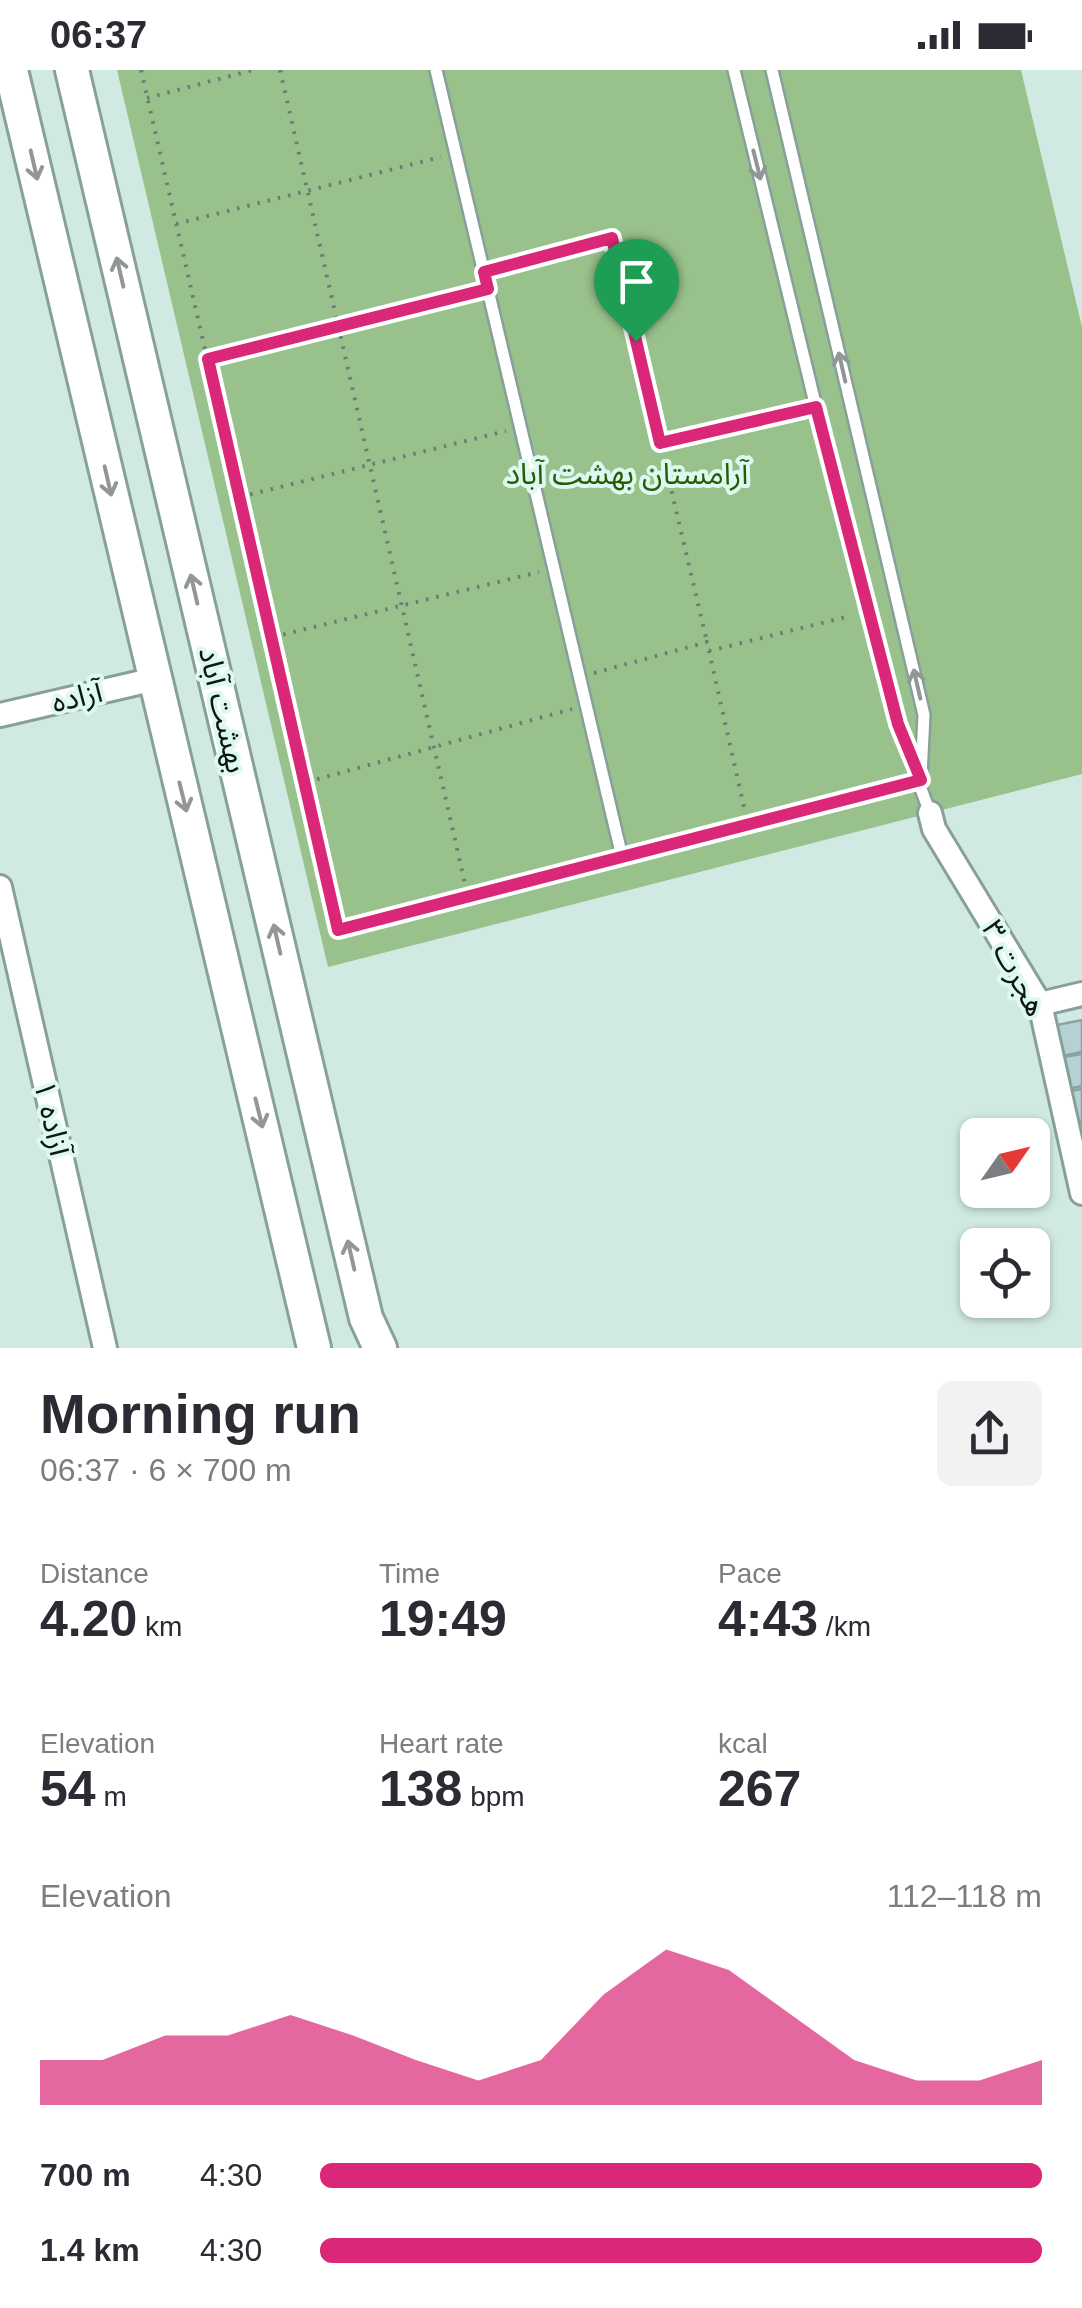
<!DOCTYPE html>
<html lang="en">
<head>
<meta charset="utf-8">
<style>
  :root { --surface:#fff; --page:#f2f2f3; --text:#2b2b33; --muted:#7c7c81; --accent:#db2777 }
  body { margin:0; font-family:Arial,"Noto Sans Arabic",sans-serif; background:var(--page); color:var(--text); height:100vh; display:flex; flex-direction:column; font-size:38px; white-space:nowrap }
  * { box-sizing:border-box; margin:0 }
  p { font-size:32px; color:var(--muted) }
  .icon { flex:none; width:55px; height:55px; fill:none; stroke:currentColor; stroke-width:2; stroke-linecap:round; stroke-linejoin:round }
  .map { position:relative; height:1278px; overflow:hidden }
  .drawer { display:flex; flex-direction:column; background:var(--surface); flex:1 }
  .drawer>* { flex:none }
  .needle { width:65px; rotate:56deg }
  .tools { position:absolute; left:960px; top:1048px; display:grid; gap:20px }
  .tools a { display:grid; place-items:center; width:90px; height:90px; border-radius:15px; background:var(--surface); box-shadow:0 2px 8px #0004; font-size:50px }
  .pin { position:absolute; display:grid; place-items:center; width:85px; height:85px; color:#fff; margin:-102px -42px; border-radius:50% 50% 50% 0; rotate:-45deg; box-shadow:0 0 10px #0007 }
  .pin .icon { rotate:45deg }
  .round { display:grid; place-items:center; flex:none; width:105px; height:105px; border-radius:15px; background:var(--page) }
  .overview { display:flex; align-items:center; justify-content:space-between; height:170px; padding:0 40px }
  h1 { font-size:55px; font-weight:800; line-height:75px }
  .figures { display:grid; grid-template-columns:repeat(3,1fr); gap:15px; height:170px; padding:10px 40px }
  .figures div { display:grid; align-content:center }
  .figures b { font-size:50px; font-weight:800 }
  .figures small { font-size:28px; font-weight:400 }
  .figures p { font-size:28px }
  .chart { height:280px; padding:20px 40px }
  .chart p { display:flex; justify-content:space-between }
  .chart svg { width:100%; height:180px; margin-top:10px; fill:var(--accent); opacity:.7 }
  ul { padding:0 40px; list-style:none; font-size:32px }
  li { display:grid; grid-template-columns:160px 120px 1fr; align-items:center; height:75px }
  li i { height:25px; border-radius:12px; background:var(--accent) }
  .status { display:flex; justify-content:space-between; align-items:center; height:70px; padding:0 50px; background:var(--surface); direction:ltr }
  .status svg { height:28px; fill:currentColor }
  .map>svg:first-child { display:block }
  .green { fill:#99c18b }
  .building { fill:#b5d1d1; stroke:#88a3a3; stroke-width:2.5; filter:url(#shadow) }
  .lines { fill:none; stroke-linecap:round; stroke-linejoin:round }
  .lane-casing { stroke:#87a099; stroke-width:16 }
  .street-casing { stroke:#87a099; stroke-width:28 }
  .secondary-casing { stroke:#87a099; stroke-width:38 }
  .path { stroke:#6b7c77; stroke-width:4; stroke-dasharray:2.5 8; stroke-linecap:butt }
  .lane { stroke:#fff; stroke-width:11 }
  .street { stroke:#fff; stroke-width:22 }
  .secondary { stroke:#fff; stroke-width:32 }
  .oneway { stroke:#929695 }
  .route-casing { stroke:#fff; stroke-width:20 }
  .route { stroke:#db2777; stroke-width:12 }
  .labels { text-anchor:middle; stroke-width:8; stroke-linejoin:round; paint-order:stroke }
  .park-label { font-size:30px; fill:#255c04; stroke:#ddf8f0 }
  .street-label { font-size:30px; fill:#0d1614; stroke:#ddf8f0 }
</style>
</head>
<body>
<div class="status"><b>06:37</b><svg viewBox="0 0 49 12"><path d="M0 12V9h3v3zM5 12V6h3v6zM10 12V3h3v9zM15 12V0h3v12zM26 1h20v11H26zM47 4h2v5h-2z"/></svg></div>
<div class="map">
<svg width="1082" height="1278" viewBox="0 0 1082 1278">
  <defs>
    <filter id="shadow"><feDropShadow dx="6" dy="11" stdDeviation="0" flood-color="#0004"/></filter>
  </defs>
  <rect width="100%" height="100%" fill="#d0eae3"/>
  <path class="green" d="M117,0H1021L1082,257V704L328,897Z"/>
  <path class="building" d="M1082,950V982L1057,987L1052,956Z
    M1082,984V1016L1063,1020L1057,988Z
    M1082,1019V1051L1071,1053L1065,1022Z"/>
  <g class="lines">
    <defs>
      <path id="lane" d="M436,0L622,787
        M734,0L848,469L897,654L930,743
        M772,0L924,645L921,706"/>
      <path id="street" d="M0,645L155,609
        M930,743L934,759L1040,934L1082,1123
        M0,817L105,1278
        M1040,934L1082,924"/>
      <path id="secondary" d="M11,0L314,1278
        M72,0L366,1248L380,1278"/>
    </defs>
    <use href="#lane" class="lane-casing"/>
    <use href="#street" class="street-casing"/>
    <use href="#secondary" class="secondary-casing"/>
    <path class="path" d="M141,0L338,860L607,791
      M280,0L468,827
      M147,28L253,0
      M176,154L441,87
      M498,198L612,168L707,572
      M208,289L474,223
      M660,373L802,341
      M240,427L506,361
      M273,567L539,502
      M709,581L850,546
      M594,603L707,572L748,755
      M307,712L572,639
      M636,784L903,715"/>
    <use href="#lane" class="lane"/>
    <use href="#street" class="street"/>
    <use href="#secondary" class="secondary"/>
  </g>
  <defs><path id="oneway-shaft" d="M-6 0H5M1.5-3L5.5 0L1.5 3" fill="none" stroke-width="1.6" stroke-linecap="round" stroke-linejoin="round" transform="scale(2.5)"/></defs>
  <g class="oneway">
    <use href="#oneway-shaft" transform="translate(34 95) rotate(77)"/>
    <use href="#oneway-shaft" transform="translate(757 95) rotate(76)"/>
    <use href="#oneway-shaft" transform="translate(120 202) rotate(-103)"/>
    <use href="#oneway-shaft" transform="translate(842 297) rotate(-103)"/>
    <use href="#oneway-shaft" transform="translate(108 411) rotate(77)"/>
    <use href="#oneway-shaft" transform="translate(194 519) rotate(-103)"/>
    <use href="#oneway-shaft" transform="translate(917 614) rotate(-103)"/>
    <use href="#oneway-shaft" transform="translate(183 727) rotate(76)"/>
    <use href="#oneway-shaft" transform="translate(277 869) rotate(-103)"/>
    <use href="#oneway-shaft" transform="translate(259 1043) rotate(76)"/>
    <use href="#oneway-shaft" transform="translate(351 1185) rotate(-103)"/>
  </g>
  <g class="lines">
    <defs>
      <path id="route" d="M612,168L660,373L816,337L898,654L921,710L338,860L208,289L488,219L484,202Z"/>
    </defs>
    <use href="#route" class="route-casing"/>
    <use href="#route" class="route"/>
  </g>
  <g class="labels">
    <g class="park-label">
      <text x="627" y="414">آرامستان بهشت آباد</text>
    </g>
    <g class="street-label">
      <text transform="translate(77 627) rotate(-13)" y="10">آزاده</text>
      <text transform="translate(223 640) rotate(77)" y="10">بهشت آباد</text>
      <text transform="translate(1014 898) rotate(62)" y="10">هجرت ۳</text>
      <text transform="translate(52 1048) rotate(77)" y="10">آزاده ۱</text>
    </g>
  </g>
</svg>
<div class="tools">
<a><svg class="needle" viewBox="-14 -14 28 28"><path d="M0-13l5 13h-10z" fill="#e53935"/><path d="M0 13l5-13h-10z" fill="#7c7c81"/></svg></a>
<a><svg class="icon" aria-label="locate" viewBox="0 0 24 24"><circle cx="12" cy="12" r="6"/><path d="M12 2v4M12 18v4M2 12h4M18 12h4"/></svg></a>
</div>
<div class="pin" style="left:636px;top:271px;background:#1e9e55"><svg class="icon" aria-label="arrive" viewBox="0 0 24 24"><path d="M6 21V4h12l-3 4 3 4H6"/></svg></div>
</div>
<section class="drawer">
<div class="overview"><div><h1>Morning run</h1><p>06:37 · 6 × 700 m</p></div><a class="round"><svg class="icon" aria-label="share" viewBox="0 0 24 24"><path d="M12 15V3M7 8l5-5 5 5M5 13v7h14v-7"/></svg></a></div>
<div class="figures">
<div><p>Distance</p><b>4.20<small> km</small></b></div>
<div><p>Time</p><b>19:49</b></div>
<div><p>Pace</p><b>4:43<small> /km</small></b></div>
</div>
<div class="figures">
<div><p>Elevation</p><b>54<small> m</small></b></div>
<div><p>Heart rate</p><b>138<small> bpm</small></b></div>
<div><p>kcal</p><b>267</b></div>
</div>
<div class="chart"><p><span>Elevation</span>112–118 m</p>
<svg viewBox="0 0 160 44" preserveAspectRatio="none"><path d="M0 44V33L10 33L20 27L30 27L40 22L50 27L60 33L70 38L80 33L90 17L100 6L110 11L120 22L130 33L140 38L150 38L160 33V44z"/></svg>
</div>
<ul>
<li><b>700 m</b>4:30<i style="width:100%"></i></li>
<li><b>1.4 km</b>4:30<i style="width:100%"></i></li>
</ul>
</section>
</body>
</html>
